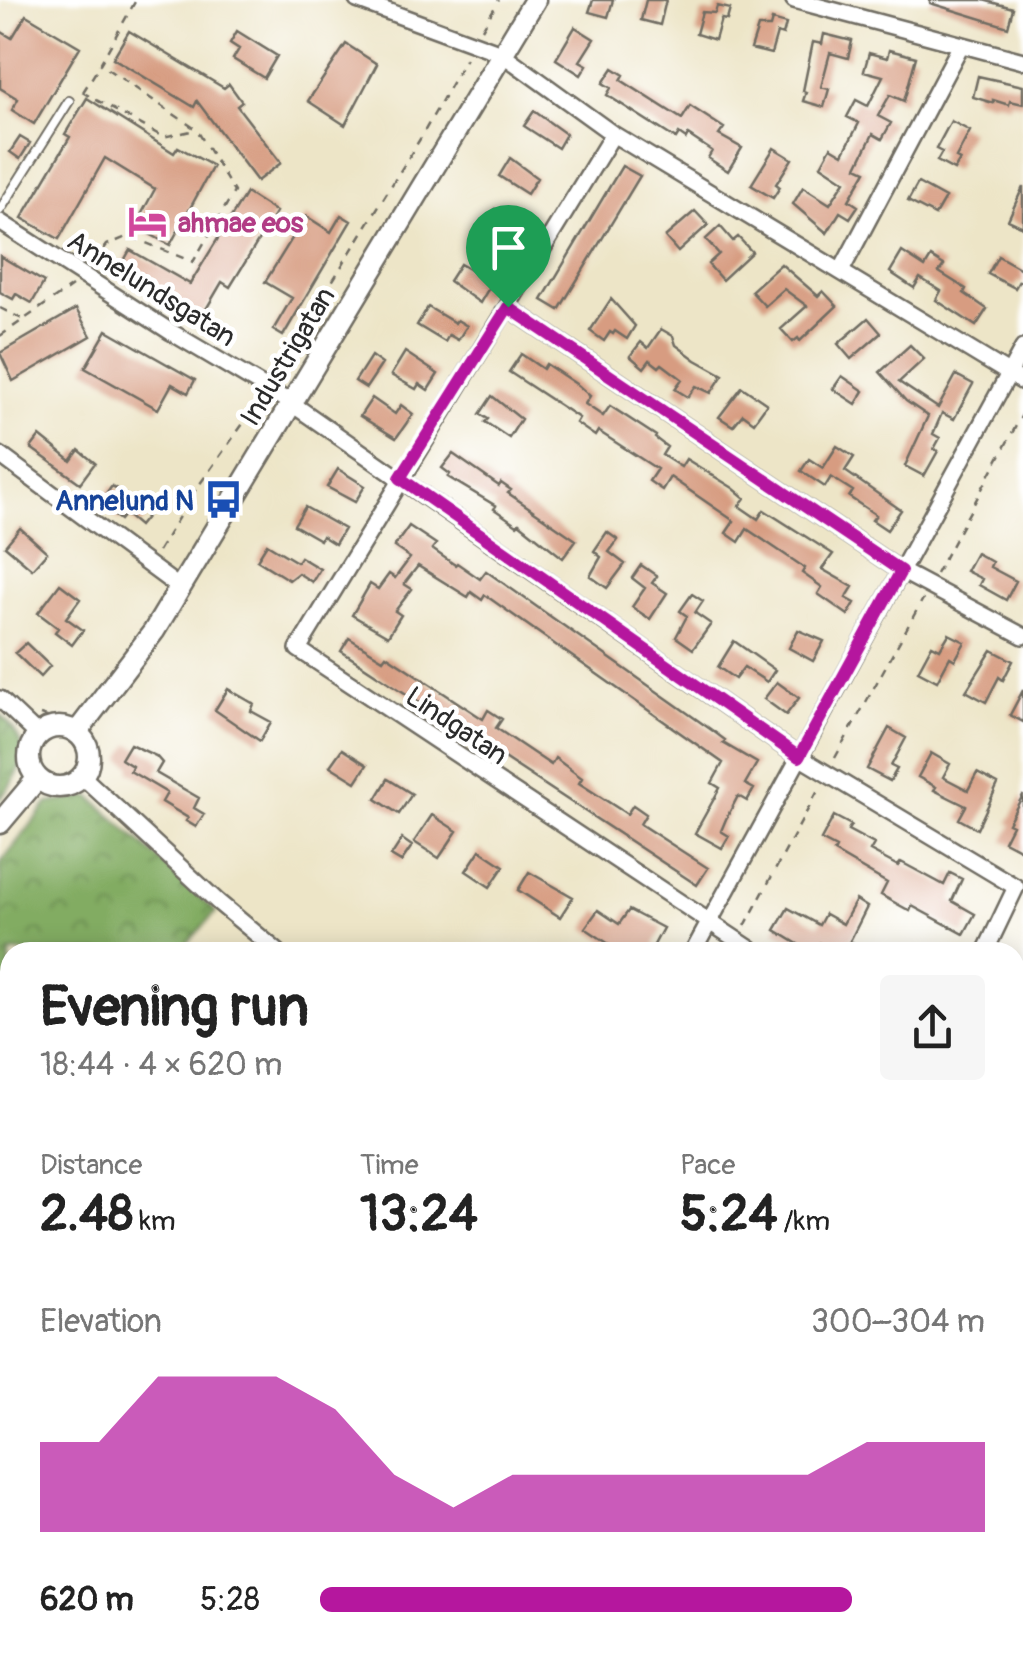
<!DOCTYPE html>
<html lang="en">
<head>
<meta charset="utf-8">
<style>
  :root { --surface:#fff; --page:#f6f6f6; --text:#222; --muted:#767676; --accent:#b5179e }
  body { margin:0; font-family:Pangolin,sans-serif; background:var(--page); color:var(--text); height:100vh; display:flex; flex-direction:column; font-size:38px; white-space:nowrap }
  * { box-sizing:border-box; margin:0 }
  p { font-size:32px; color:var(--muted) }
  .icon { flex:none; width:55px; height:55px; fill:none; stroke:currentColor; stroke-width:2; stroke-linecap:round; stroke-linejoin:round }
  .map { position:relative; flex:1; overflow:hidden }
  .sheet { position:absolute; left:0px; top:942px; width:1025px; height:718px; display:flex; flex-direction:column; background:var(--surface); border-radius:30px 30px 0 0; box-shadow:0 5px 25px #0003 }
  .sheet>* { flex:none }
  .pin { position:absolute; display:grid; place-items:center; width:85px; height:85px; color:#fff; margin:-102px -42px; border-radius:50% 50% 50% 0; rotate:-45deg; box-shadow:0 0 10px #0007 }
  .pin .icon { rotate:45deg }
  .round { display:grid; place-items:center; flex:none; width:105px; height:105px; border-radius:10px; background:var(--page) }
  .summary { display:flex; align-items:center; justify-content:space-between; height:170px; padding:0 40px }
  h1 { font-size:55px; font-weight:800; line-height:75px }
  .figures { display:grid; grid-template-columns:repeat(3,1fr); gap:15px; height:170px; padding:10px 40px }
  .figures div { display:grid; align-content:center }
  .figures b { font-size:50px; font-weight:800 }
  .figures small { font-size:28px; font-weight:400 }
  .figures p { font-size:28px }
  .chart { height:280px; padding:20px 40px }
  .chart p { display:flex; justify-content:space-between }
  .chart svg { width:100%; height:180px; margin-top:10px; fill:var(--accent); opacity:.7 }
  ul { padding:0 40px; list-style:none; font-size:32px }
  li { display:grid; grid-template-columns:160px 120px 1fr; align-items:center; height:75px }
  li i { height:25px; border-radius:12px; background:var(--accent) }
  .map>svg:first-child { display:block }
  .forest { fill:url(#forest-crowns); stroke:#566c46; stroke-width:2.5 }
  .building { fill:#d79c81 }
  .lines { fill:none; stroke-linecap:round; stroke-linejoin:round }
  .service-casing { stroke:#6f6c62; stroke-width:12 }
  .minor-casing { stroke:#6f6c62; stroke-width:20 }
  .tertiary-casing { stroke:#6f6c62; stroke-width:25 }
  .secondary-casing { stroke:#6f6c62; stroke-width:28 }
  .motorway-casing { stroke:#6f6c62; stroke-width:32 }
  .path { stroke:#6f6c62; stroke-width:2.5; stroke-dasharray:8 8; stroke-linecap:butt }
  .service { stroke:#fff; stroke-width:8 }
  .minor { stroke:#fff; stroke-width:15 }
  .tertiary { stroke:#fff; stroke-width:20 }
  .secondary { stroke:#fff; stroke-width:22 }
  .motorway { stroke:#fff; stroke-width:28 }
  .route-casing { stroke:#fff; stroke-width:20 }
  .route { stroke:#b5179e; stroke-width:12 }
  .labels { text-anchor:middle; stroke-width:9; stroke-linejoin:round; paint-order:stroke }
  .hotel-label { font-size:28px; font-weight:bold; fill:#b23c85; stroke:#fff; text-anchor:start }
  .street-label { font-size:28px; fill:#2b2b2b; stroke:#fff }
  .transit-label { font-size:28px; font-weight:bold; fill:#164399; stroke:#fff; text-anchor:end }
</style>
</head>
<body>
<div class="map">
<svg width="1023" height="1659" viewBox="0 0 1023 1659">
  <defs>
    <pattern id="forest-crowns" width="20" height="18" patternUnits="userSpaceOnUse" patternTransform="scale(2.5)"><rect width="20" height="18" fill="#82ac62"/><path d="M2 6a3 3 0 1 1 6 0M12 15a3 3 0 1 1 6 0" fill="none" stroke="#6b8c51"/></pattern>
  </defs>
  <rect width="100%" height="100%" fill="#fff"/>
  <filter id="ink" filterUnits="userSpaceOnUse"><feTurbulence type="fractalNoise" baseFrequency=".01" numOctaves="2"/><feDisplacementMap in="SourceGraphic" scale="20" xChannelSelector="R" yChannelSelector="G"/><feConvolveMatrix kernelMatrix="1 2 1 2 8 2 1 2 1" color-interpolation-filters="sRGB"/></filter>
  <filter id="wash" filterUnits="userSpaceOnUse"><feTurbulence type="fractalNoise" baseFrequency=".0048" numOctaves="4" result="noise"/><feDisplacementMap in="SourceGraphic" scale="40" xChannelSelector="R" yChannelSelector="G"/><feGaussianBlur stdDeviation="2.25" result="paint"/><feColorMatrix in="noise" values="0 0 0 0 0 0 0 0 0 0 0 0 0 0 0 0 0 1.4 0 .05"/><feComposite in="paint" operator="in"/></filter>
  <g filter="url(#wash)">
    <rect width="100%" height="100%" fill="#ede5c7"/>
    <path class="forest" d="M0,714C33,746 26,765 0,799Z
      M90,796L216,912L179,952H10V1095L0,1093V864L48,803Z
      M0,1147L10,1149V1650H588L578,1659H0Z
      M1023,1251V1439L1015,1436V1253Z
      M736,1650H949L947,1659H743Z"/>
    <g id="blocks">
      <path class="building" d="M593,0H613L608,17L589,12Z
        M646,0H666L660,25L641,20Z
        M930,0H983L1013,8L1008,27L930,3Z
        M717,6L730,9L727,20L721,19L715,40L696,34L702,12L715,13Z
        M26,15L80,47L34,124L12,110L18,99L0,88V31L12,38Z
        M772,20L786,24L783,35L777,33L771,54L751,49L758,27H770Z
        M575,27L594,39L580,61L587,65L581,75L556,59Z
        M129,31L224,88L229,84L242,102L237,106L281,163L257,181L197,101L194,107L113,58Z
        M237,31L277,56L264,78L233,59L239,49L230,43Z
        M824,34L852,41L848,58L830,53L821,87L829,89L824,107L803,101L806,92L803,91L813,42L822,44Z
        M346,44L377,64L345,125L308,101Z
        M889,50L916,57L904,101L890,95L878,116L891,123L882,139L873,134L857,167L866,171L849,200L858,206L850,218L840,212L827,233L793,204L803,187L830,204L845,181L821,165L831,147L843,154L859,123L847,117L856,100L868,106L883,76L864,71L869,53L887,58Z
        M613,68L624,75L621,80L682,119L690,106L724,128L719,135L742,148L728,171L708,158L712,151L688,135L686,139L679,134L676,139L607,95L611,88L603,83Z
        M978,76L1023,86V104L1010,101L1009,105L993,100V103L973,97Z
        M87,98L174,153L178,147L213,166L170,245L135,226L155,189L105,158L59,239L22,218L70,137L65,134Z
        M534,111L566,134L558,148L524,126Z
        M951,121L970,131L956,158L960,160L954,170L937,161L942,152L936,149Z
        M20,137L30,143L20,159L10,152Z
        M774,148L792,159L776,184L780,187L773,198L751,185Z
        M510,158L537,178L527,194L499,176Z
        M622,166L640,176L559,310L542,300Z
        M918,183L945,198L935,215L908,201Z
        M1023,187V227L1008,220Z
        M246,193L276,212L230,287L222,282L198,323L116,275L130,250L190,284Z
        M495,209L505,215L502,219L522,232L480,303L449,281L460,264L477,274L495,245L480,232Z
        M695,211L708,225L678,252L665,237Z
        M341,215L351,221L283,336L273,330L292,298L265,282L306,216L331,232Z
        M720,226L733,241L738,237L752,252L722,280L708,264L719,254L706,239Z
        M902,252L925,267L931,257L944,265L939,272L966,289L964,293L987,309L976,326L936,300L941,291L920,278L914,288L890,272Z
        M0,256L44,282L32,303L16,294L13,299L0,292Z
        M998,256L1023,270V283L1019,281L1015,288L988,274Z
        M781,264L818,296L823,291L837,306L800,341L798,338L793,342L781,329L807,306L784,289L765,306L751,291Z
        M611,299L635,326L627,339L615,331L613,334L610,332L604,341L590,331Z
        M428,307L455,323L457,320L467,326L458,340L449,335L445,342L417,325Z
        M76,309L91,336L13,381L0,353Z
        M868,318L881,333L851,359L838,344Z
        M661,329L673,336L676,345L696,360L723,375L711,393L696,386L688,397L675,389L682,379L662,364L659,367L650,360L644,368L630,356L641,342L648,348Z
        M107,330L195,380L188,393L172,384L158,409L85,368Z
        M910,345L924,359L899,382L938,408L956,375L973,384L954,419L942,413L933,434L940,438L934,449L938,451L924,476L905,466L928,416L906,401L880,372Z
        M405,352L438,374L428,390L419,384L416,389L391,375Z
        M521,354L543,369L546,364L579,386L590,396L585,404L603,416L610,406L656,436L655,438L667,447L662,455L681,467L686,459L733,488L745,498L739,506L758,519L764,510L833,554L822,569L853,587L846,598L855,603L848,615L818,594L822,587L802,573L805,568L747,529L739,542L726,533L734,521L670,477L662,490L649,481L657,469L598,431L595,436L576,423L579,418L509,372Z
        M371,356L382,364L366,388L355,381Z
        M842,376L864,391L856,404L833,389Z
        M742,387L767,404L754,422L743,414L733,426L719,417Z
        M492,396L521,419L509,438L485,422L488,419L480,414Z
        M372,398L395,414L401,405L413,414L396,438L360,416Z
        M40,436L71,461L79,450L95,463L80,483L31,448Z
        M837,446L854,457L845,471L901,510L887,530L872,520L876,515L849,497L853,491L831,477L825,487L801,471L809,459L823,468Z
        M453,454L499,486L501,483L511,490L508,493L576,540L563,558L519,523L517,525L494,509L496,506L448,477L450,474L442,468Z
        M338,469L365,486L355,502L327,487Z
        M112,486L151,511L139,526L125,514L120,520L99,504Z
        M305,507L344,529L335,544L322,536L320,540L294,525Z
        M409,526L436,544L432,549L455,565L457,563L480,579L486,571L713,731L725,740L723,743L757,763L745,784L754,789L747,801L738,796L726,819L721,831L729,836L722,848L695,833L720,788L712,783L723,763L485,595L482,600L471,592L468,597L418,566L404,584L412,589L395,611L401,615L388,636L352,615L370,584L378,589L389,574L395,578L410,558L394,547Z
        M20,528L47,552L32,569L5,546Z
        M607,532L618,540L609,552L625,564L607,588L590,576L601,557L594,551Z
        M267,544L297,562L300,557L320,569L312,582L298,573L289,580L257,560Z
        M976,553L992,562L990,567L1016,581L1006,600L979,585L982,579L966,571Z
        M641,565L657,576L652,583L667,593L650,619L632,607L645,588L632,578Z
        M60,584L80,599L66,618L83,630L72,645L55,632L58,628L38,613Z
        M692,594L703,601L695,613L711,624L693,649L676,637L687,616L680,611Z
        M798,630L824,641L813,661L789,648Z
        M949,634L965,642L955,660L950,657L937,681L918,671L932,645L940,649Z
        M349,638L383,659L386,655L483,719L488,710L502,719L496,728L551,765L555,758L582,778L579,783L627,814L633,805L646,814L640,824L708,868L697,885L341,651Z
        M734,641L775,670L767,682L744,667L735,679L718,667Z
        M26,643L50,666L40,677L15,653Z
        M992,650L1013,661L1003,680L999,677L986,702L966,691Z
        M777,682L799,698L786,715L764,699Z
        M228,689L254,704L251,711L271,722L260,741L215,710Z
        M1023,690V722L1010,715Z
        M889,728L906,738L891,766L897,769L890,781L867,769Z
        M130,744L156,756L162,763L156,773L199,798L194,808L204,814L196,827L186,821L188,818L162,802L167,793L130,771L132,766L121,759Z
        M342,749L367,765L356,782L330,766Z
        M931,753L950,764L943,777L968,790L977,773L998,784L977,829L959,819L966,806L934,790L936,787L918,777Z
        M388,779L412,794L399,814L376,799Z
        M1023,795V851L1004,841L1012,825L1008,823Z
        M432,815L457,831L439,858L414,842Z
        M834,816L851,825L848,830L874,844L870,851L898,866L901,862L944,885L950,873L962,879L952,901L975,914L964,934L912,906L910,911L881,895L887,883L834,852L836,848L821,840Z
        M402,839L412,846L401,862L391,856Z
        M480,850L504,866L490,887L466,871Z
        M529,872L573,897L560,917L518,890Z
        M856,900L867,907L850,941L871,952H838L820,943L815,952H811L775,930L788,908L819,925L825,914L843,924Z
        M598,910L619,924L629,910L663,928L654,945L669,952H621L585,928Z"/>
    </g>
  </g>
  <g filter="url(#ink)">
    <use href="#blocks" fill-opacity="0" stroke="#6f6c62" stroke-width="2.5"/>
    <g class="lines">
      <defs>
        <path id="service" d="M0,210L69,101"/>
        <path id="minor" d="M357,0L501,53L613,134L1023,382
          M794,0L1023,61
          M613,134L298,649L755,952
          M0,222L171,332L291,403L799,757L1016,887L985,952
          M841,271L961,45
          M508,307L901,571L1023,636
          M0,455L180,588
          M0,699L38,735
          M83,777L218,902L278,952
          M693,952L1023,348
          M1015,1034L1023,1033
          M1015,1261L1023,1259
          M816,1650L817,1659"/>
        <path id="tertiary" d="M29 757a30 30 0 1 1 60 0a30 30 0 1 1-60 0Z
          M77,732L154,631L535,0
          M0,823L37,779"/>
        <path id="secondary" d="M0,1114L10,1116
          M1015,1468L1023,1471"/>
        <path id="motorway" d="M1015,1568L1023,1527
          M995,1659L996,1650
          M1018,1659L1023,1634"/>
      </defs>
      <use href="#service" class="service-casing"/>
      <use href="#minor" class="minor-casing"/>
      <use href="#tertiary" class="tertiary-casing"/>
      <use href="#secondary" class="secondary-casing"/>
      <use href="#motorway" class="motorway-casing"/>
      <path class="path" d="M482,29L499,0
        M82,92L163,137L196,130
        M83,92L100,65
        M94,262L107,245L129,236L193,262L234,192L197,130L100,64L136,0
        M0,308L22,319
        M0,336L72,286
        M274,376L420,139L466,58
        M158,551L194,492L260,400
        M936,574L1023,413
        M40,715L61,721
        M93,742L98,769
        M835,758L923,599
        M745,926L820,787
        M0,1415L10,1417
        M0,1549L10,1530
        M320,1650L324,1659
        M191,1659L200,1650
        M338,1659L351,1650"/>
      <use href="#service" class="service"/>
      <use href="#minor" class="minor"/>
      <use href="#tertiary" class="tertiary"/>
      <use href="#secondary" class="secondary"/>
      <use href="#motorway" class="motorway"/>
    </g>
  </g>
  <g class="lines" filter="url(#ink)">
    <defs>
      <path id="route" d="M508,307L901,571L799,757L400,478Z"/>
    </defs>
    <use href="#route" class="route-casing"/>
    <use href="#route" class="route"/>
  </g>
  <defs>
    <symbol id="hotel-bare" viewBox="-9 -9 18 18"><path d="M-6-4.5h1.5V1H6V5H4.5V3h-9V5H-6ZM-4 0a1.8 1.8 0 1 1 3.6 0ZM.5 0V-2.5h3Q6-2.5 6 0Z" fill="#d1479c" stroke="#fff" stroke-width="2.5" paint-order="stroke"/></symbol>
    <symbol id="bus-bare" viewBox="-9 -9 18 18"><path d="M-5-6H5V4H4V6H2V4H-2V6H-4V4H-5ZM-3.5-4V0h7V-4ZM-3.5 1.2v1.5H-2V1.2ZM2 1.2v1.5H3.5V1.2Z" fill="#1a4fb4" stroke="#fff" stroke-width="2.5" paint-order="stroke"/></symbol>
  </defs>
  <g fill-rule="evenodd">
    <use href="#hotel-bare" x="120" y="194" width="55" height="55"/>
    <use href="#bus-bare" x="196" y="472" width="55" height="55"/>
  </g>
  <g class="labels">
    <g class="hotel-label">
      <text x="178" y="232">ahmae eos</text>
    </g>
    <g class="street-label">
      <text transform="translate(152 288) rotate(32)" y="10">Annelundsgatan</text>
      <text transform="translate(287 356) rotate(-59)" y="10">Industrigatan</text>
      <text transform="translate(457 725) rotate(34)" y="10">Lindgatan</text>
    </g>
    <g class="transit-label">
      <text x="194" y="510">Annelund N</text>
    </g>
  </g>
</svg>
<div class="pin" style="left:508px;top:307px;background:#1e9e55"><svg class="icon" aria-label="arrive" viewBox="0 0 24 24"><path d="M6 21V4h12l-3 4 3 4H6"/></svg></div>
<section class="sheet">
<div class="summary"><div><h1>Evening run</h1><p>18:44 · 4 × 620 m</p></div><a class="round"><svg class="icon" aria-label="share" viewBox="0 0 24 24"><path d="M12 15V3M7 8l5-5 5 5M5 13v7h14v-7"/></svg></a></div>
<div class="figures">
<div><p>Distance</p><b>2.48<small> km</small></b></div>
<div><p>Time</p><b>13:24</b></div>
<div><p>Pace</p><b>5:24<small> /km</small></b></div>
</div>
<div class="chart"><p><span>Elevation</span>300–304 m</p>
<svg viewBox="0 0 160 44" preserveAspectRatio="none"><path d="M0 44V22L10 22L20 6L30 6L40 6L50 14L60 30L70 38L80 30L90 30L100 30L110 30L120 30L130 30L140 22L150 22L160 22V44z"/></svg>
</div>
<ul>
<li><b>620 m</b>5:28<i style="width:80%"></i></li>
</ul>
</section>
</div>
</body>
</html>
